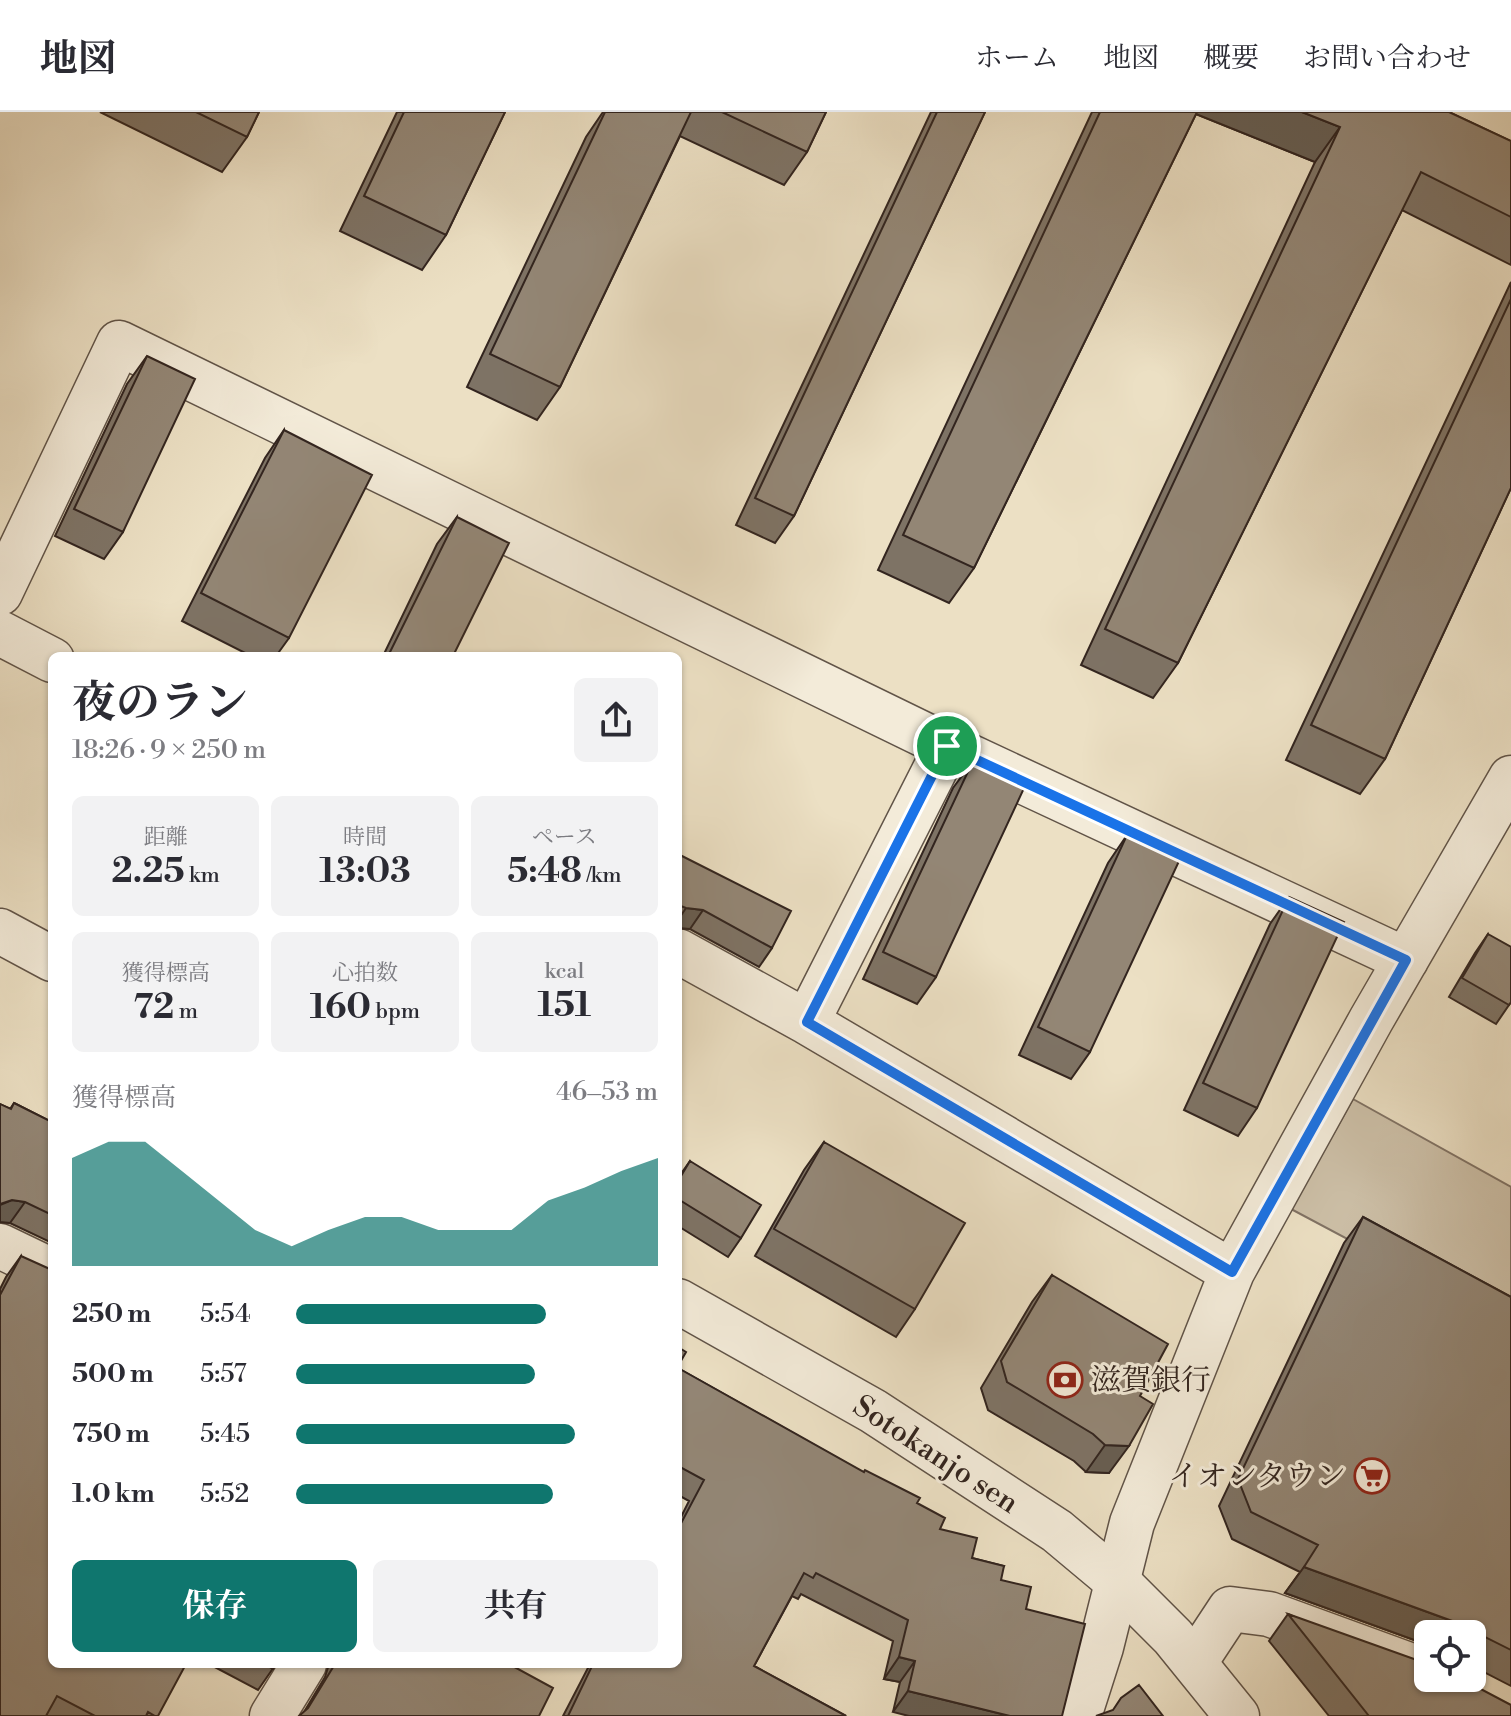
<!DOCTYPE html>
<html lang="ja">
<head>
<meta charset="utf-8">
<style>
  :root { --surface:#fff; --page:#f2f2f3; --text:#2b2b33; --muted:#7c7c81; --line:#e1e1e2; --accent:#0f766e }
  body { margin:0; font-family:"Libre Bodoni","Noto Serif JP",serif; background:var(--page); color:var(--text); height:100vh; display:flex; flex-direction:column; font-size:30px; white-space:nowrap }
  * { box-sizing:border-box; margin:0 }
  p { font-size:26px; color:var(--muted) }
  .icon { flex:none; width:44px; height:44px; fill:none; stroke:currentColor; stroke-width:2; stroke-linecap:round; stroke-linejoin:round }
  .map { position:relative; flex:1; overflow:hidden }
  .side { position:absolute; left:48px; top:540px; width:634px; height:1016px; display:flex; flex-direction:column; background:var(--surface); border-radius:12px; box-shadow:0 2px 6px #0004 }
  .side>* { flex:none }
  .tools { position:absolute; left:1414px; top:1508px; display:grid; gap:16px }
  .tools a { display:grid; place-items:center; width:72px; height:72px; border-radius:12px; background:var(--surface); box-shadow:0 2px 6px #0004; font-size:40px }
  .pin { position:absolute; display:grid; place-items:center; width:68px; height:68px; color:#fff; margin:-34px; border:4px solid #fff; border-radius:50%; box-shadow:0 2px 8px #0007 }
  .round { display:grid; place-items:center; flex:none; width:84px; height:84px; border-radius:12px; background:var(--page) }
  .head { display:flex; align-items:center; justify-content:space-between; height:136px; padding:0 24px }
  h1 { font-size:44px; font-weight:700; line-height:60px }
  .figures { display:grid; grid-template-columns:repeat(3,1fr); gap:12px; height:136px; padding:8px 24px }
  .figures div { display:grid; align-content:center; border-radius:12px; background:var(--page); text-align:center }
  .figures b { font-size:34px; font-weight:700 }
  .figures small { font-size:22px; font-weight:400 }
  .figures p { font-size:22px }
  .chart { height:224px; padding:16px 24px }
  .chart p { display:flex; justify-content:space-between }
  .chart svg { width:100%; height:144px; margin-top:8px; fill:var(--accent); opacity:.7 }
  .action { display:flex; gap:16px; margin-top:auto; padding:16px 24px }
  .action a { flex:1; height:92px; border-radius:12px; background:var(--accent); color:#fff; font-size:32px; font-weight:700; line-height:92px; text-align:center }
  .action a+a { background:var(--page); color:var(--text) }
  ul { padding:0 24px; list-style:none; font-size:26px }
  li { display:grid; grid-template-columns:128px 96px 1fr; align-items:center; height:60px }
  li i { height:20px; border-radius:10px; background:var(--accent) }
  header { display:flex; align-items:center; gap:48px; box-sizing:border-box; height:112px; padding:0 40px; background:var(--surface); border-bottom:2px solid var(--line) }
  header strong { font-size:38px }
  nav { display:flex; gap:44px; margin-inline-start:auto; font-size:28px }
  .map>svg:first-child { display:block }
  .green { fill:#cdc0a8; stroke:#807264; stroke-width:2 }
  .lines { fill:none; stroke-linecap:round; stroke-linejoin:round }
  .minor-casing { stroke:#615448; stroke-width:47 }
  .tertiary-casing { stroke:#615448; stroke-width:47 }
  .minor { stroke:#f3ebd9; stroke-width:44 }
  .tertiary { stroke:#f3ebd9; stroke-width:44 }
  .wall { fill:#7e7365; stroke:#33251f; stroke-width:2 }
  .shaded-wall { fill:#675e52; stroke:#33251f; stroke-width:2 }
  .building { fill:#938675; stroke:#33251f; stroke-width:2 }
  .route-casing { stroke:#fff; stroke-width:16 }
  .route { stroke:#1a73e8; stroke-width:10 }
  .labels { text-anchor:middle; stroke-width:6; stroke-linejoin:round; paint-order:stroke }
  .poi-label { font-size:30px; fill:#33251f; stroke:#f3ebd9; text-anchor:start }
  .street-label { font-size:30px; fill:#33251f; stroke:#f3ebd9 }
</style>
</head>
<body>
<header>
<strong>地図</strong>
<nav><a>ホーム</a><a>地図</a><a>概要</a><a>お問い合わせ</a></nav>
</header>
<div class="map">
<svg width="1511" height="1604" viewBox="0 0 1511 1604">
  <rect width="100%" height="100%" fill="#ece0c4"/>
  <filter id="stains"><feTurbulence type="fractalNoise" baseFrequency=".0025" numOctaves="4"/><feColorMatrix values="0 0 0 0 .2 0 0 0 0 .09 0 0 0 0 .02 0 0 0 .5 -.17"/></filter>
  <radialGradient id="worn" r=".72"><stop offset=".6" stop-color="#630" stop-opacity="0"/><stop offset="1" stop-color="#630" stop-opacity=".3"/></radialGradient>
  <path class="green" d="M1353,987L1511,1075V1214L1291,1097Z"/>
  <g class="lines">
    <defs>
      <path id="minor" d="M0,481L119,231L947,634L1406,848
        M0,521L52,548
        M678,839L807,910L1232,1160
        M807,910L947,634
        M0,1134L52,1159
        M1195,1550L1230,1497L1269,1502L1428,1560
        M272,1604L304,1552
        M1079,1604L1101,1535L1132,1411L1232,1160L1371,908L1511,666"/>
      <path id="tertiary" d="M0,819L52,847
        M678,1189L873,1299L1057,1419L1118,1470L1173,1525L1237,1604"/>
    </defs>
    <use href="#minor" class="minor-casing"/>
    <use href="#tertiary" class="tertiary-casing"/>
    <use href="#minor" class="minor"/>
    <use href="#tertiary" class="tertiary"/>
  </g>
  <path class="wall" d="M100,0H259L247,25L222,60Z
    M397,0H505L446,123L422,158L340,119Z
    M603,0H826L807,40L784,73L680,24L560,275L537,308L467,275L586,25Z
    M931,0H985L794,404L775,431L736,413Z
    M1092,0H1449L1511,29V153L1402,98L1178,551L1153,586L1081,553L1315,50L1196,2L974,456L949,491L878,458Z
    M1511,170V376L1385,647L1360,682L1286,648Z
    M147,244L123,420L104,447L55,424L127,272Z
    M284,318L289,526L276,544H251L182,509L265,346Z
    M457,405L453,544H383L437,432Z
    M973,649L936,865L917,892L863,867L953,676Z
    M1127,723L1090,940L1071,967L1019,943L1108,751Z
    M678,742L772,836L759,855L690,817L678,816Z
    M1289,785L1257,996L1238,1024L1184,998L1270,812Z
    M1488,822L1511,890L1496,912L1449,885L1475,841Z
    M14,991L52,1010V1131L10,1111L0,1110V992L10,997Z
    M824,1030L915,1197L896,1225L755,1144L804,1058Z
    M690,1049L741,1126L728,1145L678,1114V1066Z
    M1363,1105L1511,1185V1574L1472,1554V1522H1428V1533L1285,1481L1300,1460L1232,1427L1219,1394L1344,1131Z
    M21,1144L52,1552L158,1604H0V1177L6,1165Z
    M1052,1163L1140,1284L1109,1361L1086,1360L1074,1349L988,1298L981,1276L1032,1190Z
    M678,1256L917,1391L940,1417L972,1446L1004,1454L893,1600L900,1570L884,1567L893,1529L801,1482L798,1487L792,1484L754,1554L846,1604H563L590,1552H678V1411L689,1389L678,1383Z
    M1288,1502L1511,1604H1329L1269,1529Z
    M209,1552H276L258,1578Z
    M329,1552H509L304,1600L325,1565Z"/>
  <path class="shaded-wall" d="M1191,0H1302L1340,15L1315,50Z
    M686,796L703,798L690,817L678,816V808Z
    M12,1088L25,1090L10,1111L0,1110V1093Z
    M1105,1333L1129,1334L1109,1361L1086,1360Z
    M1304,1455L1455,1510L1447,1522H1428V1533L1285,1481Z
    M899,1545L915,1549L900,1570L884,1567Z
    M908,1579L1010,1604H909L893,1600Z"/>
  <path class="building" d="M196,0H259L247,25Z
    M404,0H505L446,123L364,84Z
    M605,0H691L560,275L490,242Z
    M722,0H826L807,40Z
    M937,0H985L794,404L755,386Z
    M1100,0H1197L974,456L903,423Z
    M1302,0H1449L1511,29V105L1421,60L1178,551L1105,517L1340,15Z
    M1511,187V376L1385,647L1311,613Z
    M147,244L195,267L123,420L74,397Z
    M284,318L372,363L289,526L201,481Z
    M457,405L509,431L453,544H388Z
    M973,649L1025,674L936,865L883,840Z
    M1127,723L1180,747L1090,940L1038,915Z
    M678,742L791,799L772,836L703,798L686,796L678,793Z
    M1289,785L1344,810L1257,996L1203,971Z
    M1488,822L1511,835V890L1509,893L1462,866Z
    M14,991L52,1010V1103L25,1090L12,1088L0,1092V992L11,997Z
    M824,1030L965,1111L915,1197L774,1117Z
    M690,1049L761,1093L741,1126L678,1087V1069Z
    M1363,1105L1511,1185V1538L1455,1510L1304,1455L1318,1433L1251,1400L1238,1367Z
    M21,1144L52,1158V1552H186L158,1604H155L148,1600L146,1604H95L57,1584L46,1604H0V1183Z
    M1052,1163L1168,1232L1140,1284L1153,1292L1129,1334L1105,1333L1093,1322L1007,1270L1001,1249Z
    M678,1235L686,1240L678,1254Z
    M678,1256L864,1360L865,1358L920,1386L917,1391L945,1406L940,1417L977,1426L972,1446L1004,1454L1001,1468L1031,1475L1026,1497L1085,1512L1062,1604H1010L908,1579L915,1549L899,1545L908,1508L816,1461L813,1466L804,1461L754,1554L846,1604H568L593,1552H678V1417L704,1368L678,1354Z
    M1288,1502L1428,1552V1566H1460L1511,1593V1604H1369Z
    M264,1552H276L273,1557Z
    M335,1552H509L553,1576L539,1604H299L308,1596Z
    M1139,1573L1163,1604H1096L1113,1598L1121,1586Z"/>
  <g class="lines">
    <defs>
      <path id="route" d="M947,634L1406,848L1232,1160L807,910Z"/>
    </defs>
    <use href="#route" class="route-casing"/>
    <use href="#route" class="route"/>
  </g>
  <defs>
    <symbol id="bank-ring" viewBox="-11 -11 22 22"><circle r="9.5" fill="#f3ebd9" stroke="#8f2418" stroke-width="1.5"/><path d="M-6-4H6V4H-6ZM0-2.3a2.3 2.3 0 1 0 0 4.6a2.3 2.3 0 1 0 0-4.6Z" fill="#8f2418"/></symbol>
    <symbol id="supermarket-ring" viewBox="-11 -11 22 22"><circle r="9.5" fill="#f3ebd9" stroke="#8f2418" stroke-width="1.5"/><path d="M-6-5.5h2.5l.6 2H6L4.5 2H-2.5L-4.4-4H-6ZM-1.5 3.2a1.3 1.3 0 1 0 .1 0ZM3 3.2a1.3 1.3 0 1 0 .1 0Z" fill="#8f2418"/></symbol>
  </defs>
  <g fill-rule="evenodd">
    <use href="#bank-ring" x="1045" y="1248" width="40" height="40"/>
    <use href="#supermarket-ring" x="1352" y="1344" width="40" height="40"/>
  </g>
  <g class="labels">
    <g class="poi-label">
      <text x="1091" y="1278">滋賀銀行</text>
      <text x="1346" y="1374" text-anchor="end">イオンタウン</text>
    </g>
    <g class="street-label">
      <text transform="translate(936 1342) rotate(33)" y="10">Sotokanjo sen</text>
    </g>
  </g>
  <rect width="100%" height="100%" filter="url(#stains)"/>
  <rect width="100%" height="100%" fill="url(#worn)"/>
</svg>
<div class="tools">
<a><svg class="icon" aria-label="locate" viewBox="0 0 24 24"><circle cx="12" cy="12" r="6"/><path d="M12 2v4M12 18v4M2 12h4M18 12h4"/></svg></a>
</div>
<div class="pin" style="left:947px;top:634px;background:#1e9e55"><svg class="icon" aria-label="arrive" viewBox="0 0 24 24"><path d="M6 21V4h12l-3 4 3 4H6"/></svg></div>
<section class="side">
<div class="head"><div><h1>夜のラン</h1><p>18:26 · 9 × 250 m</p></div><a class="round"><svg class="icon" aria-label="share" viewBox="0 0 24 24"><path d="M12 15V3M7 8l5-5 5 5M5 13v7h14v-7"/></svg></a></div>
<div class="figures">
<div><p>距離</p><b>2.25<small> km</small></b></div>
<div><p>時間</p><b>13:03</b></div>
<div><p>ペース</p><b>5:48<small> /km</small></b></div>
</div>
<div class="figures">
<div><p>獲得標高</p><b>72<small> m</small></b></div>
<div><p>心拍数</p><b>160<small> bpm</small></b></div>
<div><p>kcal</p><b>151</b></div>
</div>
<div class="chart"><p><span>獲得標高</span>46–53 m</p>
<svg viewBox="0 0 160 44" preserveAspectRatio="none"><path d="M0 44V11L10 6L20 6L30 15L40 24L50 33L60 38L70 33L80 29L90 29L100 33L110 33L120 33L130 24L140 20L150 15L160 11V44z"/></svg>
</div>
<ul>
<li><b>250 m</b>5:54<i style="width:69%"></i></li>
<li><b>500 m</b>5:57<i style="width:66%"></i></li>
<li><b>750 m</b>5:45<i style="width:77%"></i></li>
<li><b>1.0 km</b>5:52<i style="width:71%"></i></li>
</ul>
<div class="action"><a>保存</a><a>共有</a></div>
</section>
</div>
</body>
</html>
